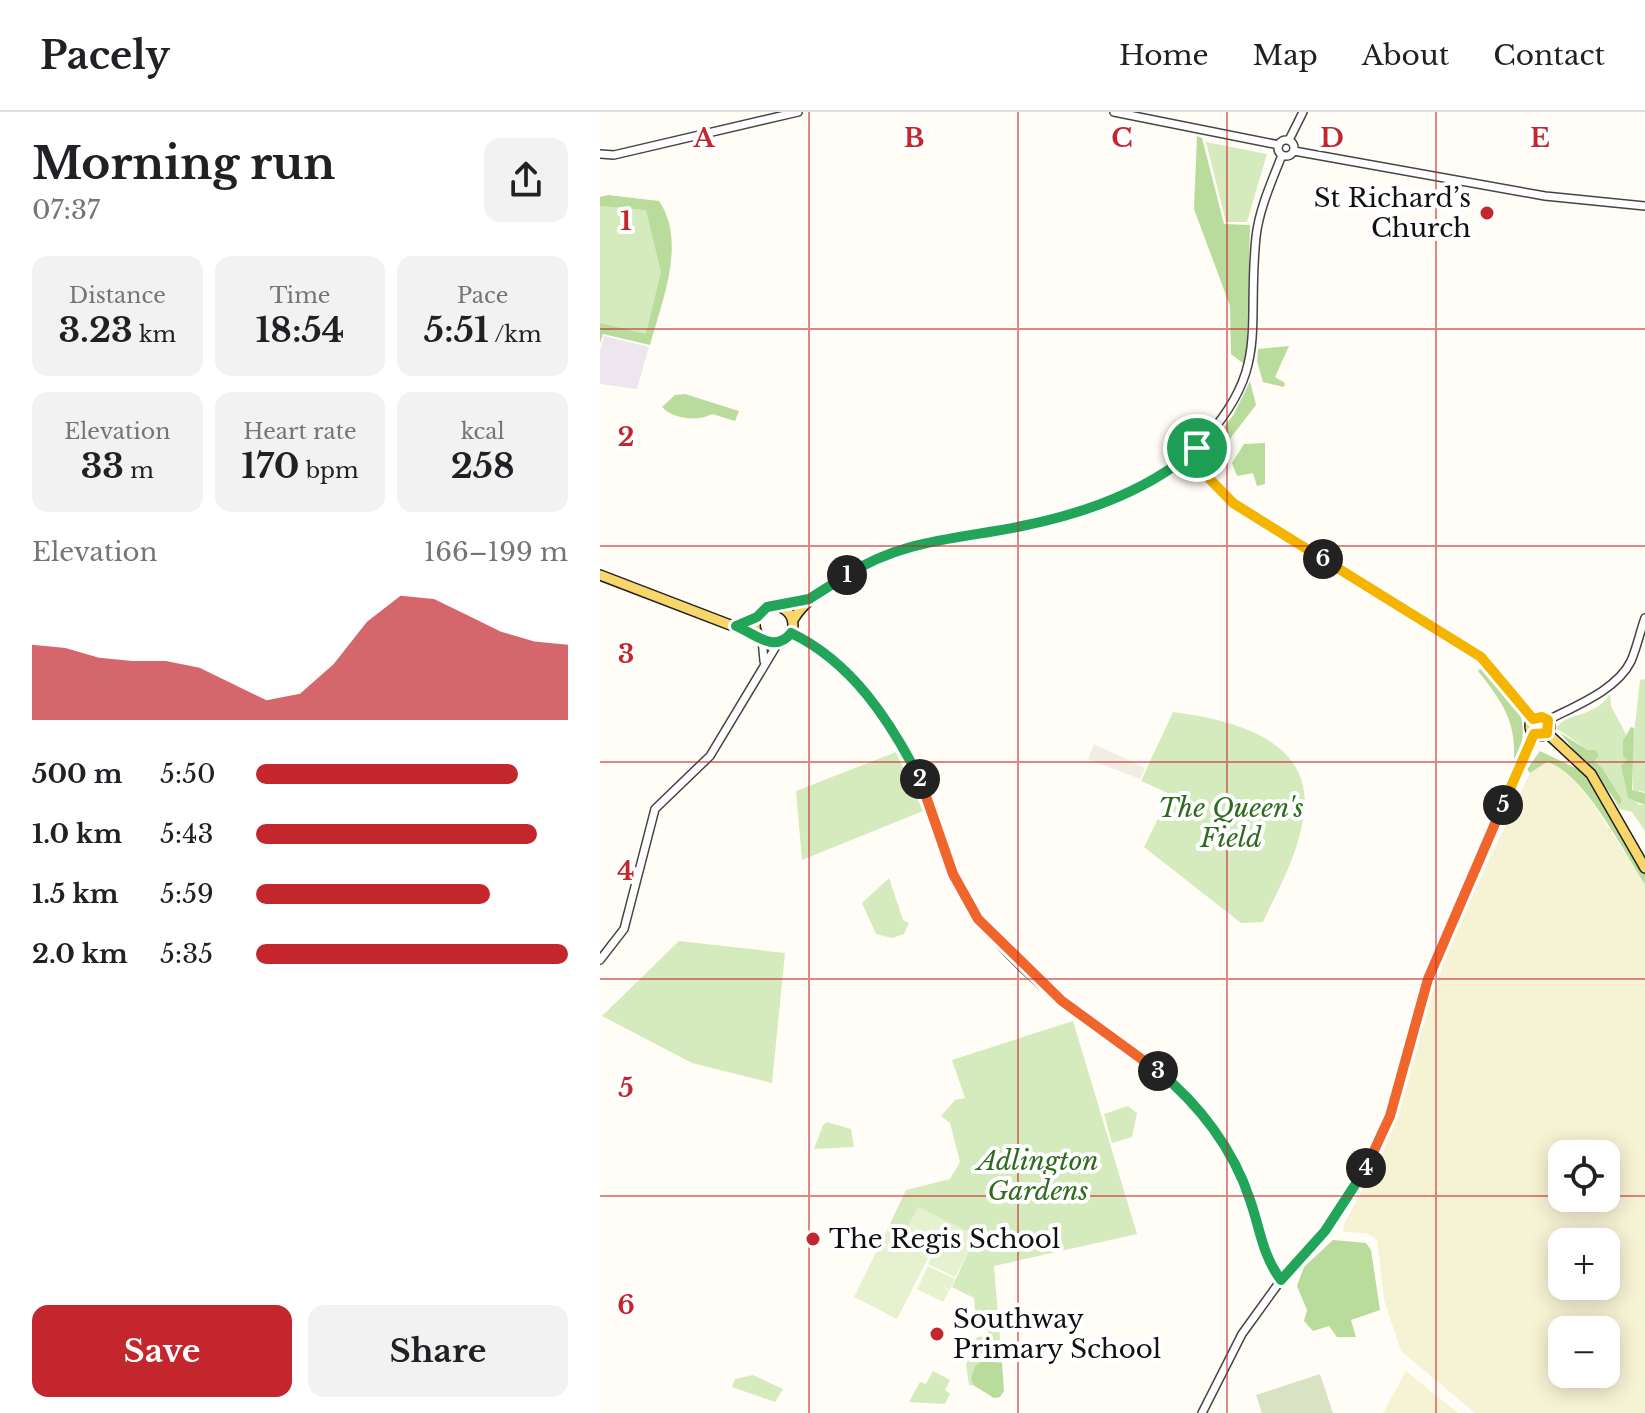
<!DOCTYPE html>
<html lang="en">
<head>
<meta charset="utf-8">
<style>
  :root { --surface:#fff; --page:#f2f2f2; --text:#202124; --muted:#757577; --line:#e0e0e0; --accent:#c4262e }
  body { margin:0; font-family:"Libre Baskerville",serif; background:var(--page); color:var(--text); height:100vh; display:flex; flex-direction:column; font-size:30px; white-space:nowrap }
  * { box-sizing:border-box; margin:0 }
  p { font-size:26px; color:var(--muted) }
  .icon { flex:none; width:44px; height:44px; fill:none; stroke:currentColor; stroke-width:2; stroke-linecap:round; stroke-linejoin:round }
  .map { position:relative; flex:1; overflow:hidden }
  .panel { display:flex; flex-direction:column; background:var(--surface); width:600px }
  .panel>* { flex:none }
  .buttons { position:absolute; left:948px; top:1028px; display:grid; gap:16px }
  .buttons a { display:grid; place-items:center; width:72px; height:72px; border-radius:16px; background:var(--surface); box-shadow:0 4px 20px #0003; font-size:40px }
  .pin { position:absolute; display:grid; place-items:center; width:68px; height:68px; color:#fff; margin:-34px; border:4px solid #fff; border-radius:50%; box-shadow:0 2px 8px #0007 }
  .km { position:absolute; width:40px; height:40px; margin:-20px; border-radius:50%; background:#222; color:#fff; font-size:22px; line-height:40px; text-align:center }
  .round { display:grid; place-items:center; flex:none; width:84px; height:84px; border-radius:16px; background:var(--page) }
  .headline { display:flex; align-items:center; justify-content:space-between; height:136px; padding:0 32px }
  h1 { font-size:44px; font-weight:700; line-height:60px }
  .figures { display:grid; grid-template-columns:repeat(3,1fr); gap:12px; height:136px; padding:8px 32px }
  .figures div { display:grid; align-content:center; border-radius:16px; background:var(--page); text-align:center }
  .figures b { font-size:34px; font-weight:700 }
  .figures small { font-size:22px; font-weight:400 }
  .figures p { font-size:22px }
  .chart { height:224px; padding:16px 32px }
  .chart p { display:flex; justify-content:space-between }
  .chart svg { width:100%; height:144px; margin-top:8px; fill:var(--accent); opacity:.7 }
  .cta { display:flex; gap:16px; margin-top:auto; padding:16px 32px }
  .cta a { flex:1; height:92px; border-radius:16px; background:var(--accent); color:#fff; font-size:32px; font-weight:700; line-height:92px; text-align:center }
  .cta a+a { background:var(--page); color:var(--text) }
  ul { padding:0 32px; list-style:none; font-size:26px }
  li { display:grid; grid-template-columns:128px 96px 1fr; align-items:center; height:60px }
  li i { height:20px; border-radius:10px; background:var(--accent) }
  header { display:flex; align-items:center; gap:48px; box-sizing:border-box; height:112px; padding:0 40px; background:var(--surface); border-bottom:2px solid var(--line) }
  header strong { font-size:38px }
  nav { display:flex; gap:44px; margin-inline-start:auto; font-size:28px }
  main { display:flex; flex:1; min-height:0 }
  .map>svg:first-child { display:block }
  .industrial { fill:#eee6ef }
  .farmland { fill:#f6f3d4; fill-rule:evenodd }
  .green { fill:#d5ebbd }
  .forest { fill:#b9dc9c }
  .cemetery { fill:#d9e3c4 }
  .pitch { fill:#e6f2cf }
  .plaza { fill:#f1ede2 }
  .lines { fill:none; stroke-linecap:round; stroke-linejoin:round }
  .minor-casing { stroke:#444; stroke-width:10 }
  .major-casing { stroke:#222; stroke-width:12 }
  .minor { stroke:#fff; stroke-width:7 }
  .major { stroke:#f9d66b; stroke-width:9 }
  .split-1-casing { stroke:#fff; stroke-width:16 }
  .split-2-casing { stroke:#fff; stroke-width:16 }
  .split-3-casing { stroke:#fff; stroke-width:16 }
  .split-4-casing { stroke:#fff; stroke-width:16 }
  .split-5-casing { stroke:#fff; stroke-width:16 }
  .split-6-casing { stroke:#fff; stroke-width:16 }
  .split-7-casing { stroke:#fff; stroke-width:16 }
  .split-1 { stroke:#22a559; stroke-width:10 }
  .split-2 { stroke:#22a559; stroke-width:10 }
  .split-3 { stroke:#f0652b; stroke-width:10 }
  .split-4 { stroke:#22a559; stroke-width:10 }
  .split-5 { stroke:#f0652b; stroke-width:10 }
  .split-6 { stroke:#f5b400; stroke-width:10 }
  .split-7 { stroke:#f5b400; stroke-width:10 }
  .grid { fill:none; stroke:#c4262e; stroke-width:2; stroke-opacity:0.55 }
  .poi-dot { fill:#c4262e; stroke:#fff; stroke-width:3 }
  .labels { text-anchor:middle; stroke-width:8; stroke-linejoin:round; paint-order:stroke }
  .poi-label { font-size:26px; fill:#111; stroke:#fff; text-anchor:start }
  .park-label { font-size:26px; font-style:italic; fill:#2f6b1f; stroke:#fff }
  .grid-label { font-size:26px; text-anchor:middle; font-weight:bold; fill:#c4262e; stroke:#fff; stroke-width:8; stroke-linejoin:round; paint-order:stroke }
</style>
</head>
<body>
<header>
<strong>Pacely</strong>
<nav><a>Home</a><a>Map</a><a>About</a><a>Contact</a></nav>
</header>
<main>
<section class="panel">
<div class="headline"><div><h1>Morning run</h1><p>07:37</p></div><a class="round"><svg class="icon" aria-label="share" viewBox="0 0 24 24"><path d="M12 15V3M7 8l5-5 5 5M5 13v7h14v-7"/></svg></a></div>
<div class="figures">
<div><p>Distance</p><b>3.23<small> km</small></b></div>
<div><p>Time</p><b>18:54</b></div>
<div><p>Pace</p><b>5:51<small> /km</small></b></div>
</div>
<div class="figures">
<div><p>Elevation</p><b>33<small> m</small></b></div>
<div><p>Heart rate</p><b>170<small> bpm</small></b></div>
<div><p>kcal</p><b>258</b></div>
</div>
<div class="chart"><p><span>Elevation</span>166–199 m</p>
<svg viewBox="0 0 160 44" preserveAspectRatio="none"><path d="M0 44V21L10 22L20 25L30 26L40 26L50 28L60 33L70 38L80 36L90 27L100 14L110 6L120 7L130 12L140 17L150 20L160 21V44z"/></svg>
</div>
<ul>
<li><b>500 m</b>5:50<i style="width:84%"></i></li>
<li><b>1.0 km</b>5:43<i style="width:90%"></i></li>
<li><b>1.5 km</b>5:59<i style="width:75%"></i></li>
<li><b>2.0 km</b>5:35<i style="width:100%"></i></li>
</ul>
<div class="cta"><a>Save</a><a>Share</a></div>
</section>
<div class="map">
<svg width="1045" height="1301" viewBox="0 0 1045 1301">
  <rect width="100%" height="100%" fill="#fffdf5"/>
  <path class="industrial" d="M4,224L49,235L37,277L0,272V239Z"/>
  <path class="farmland" d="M947,650L957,653L979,670L1045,772V1301H875L801,1239L784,1188L777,1128L767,1121L744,1120L743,1114L783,1039L797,1001L829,888L864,801L930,661ZM962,1042H1006V1086H962ZM962,1130H1006V1174H962ZM962,1218H1006V1262H962Z
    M806,1259L858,1301H783Z"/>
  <path class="green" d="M606,30L667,42L647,110H626Z
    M47,88L67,160L49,229L2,217L0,223V94Z
    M1045,567V680L1033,678L1032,639L1040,568Z
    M1010,582L1011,594L1027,624C1021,635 1025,639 1027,649L1021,653L1038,693H1045V719L1032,700L1019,697L988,638L956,616C967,600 995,606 1010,582Z
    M573,600C628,607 713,626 704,700C700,739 679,776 663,810L641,811L544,735L570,682L541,669Z
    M296,640L323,699L202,748L196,679Z
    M289,766L303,808L309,811L304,822L292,826L276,822L262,791Z
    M79,829L185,841L172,971L92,951L2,904Z
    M473,909L537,1122L394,1154L402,1251L384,1249L371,1267L373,1273H369L366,1253L377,1225L388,1224V1218H377L374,1186L352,1175L376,1124L303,1123L288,1116L306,1078L350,1067L360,1050L350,1011L341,1004L355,988L365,986L352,948Z
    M528,994L537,1001L532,1025L512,1031L504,1002Z
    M227,1010L251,1017L254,1035L214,1037L223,1013Z
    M333,1259L350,1268L345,1278L350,1282L345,1292L309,1290L320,1270L326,1272Z
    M153,1263L183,1277L175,1290L132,1275L135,1267Z"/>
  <path class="forest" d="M597,24L602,26L624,112L650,113L647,234L644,252L631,242L630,194L594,97Z
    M8,83L59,89C87,130 62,189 50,233L3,222L0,231V211L46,222L61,160L46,98L0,94V85Z
    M689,234L675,265L685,271L684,275L663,270L657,249L658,237Z
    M650,269L656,293L629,328L622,331L615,327L634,302Z
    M85,282L139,299L135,309L112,302C98,310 73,307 62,295L75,283Z
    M665,331V372L657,374L653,361L637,364L632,351L644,332Z
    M883,554C920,596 934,603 913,661C918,613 907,596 878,559Z
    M1031,615L1034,616L1032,678L1045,681V693L1028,686L1021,653L1027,648L1023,644V629Z
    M960,621L988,638H996L999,644L994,649L1002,656L1022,688L1020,693Z
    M940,639L986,661L1045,761V772C1023,739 984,660 947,650L930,661L927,657Z
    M733,1128L766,1131L771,1138L780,1198L751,1208L756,1225H737L729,1214L713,1219L704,1209L707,1198L697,1174L704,1155Z
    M384,1249L402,1251L404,1279L400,1285L394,1286L373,1273L371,1267L376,1253Z"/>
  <path class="cemetery" d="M720,1262L733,1301H662L656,1283Z"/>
  <path class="pitch" d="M318,1095L377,1124L355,1165L328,1152L335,1139L332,1138L297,1207L254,1185L288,1116L303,1123Z
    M328,1154L355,1167L350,1178L341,1174L349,1179L343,1190L317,1177Z"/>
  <path class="plaza" d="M494,632L545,656L540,667L488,647Z"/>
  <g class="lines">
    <defs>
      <path id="minor" d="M514,0L679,33
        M678 36a8 8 0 1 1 16 0a8 8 0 1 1-16 0Z
        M689,28L703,0
        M694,39L945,84L1045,94
        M0,42L14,43L198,0
        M597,336C672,257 646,221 656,125C659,97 672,69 682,43
        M191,521C259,553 308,628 332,698C345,734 352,773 376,804C404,841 444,878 481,905C521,934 563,958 596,995C619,1022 640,1055 651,1089C660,1118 662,1143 681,1168
        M162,527L164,549
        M948,608C975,594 1017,578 1031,549C1037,535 1040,520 1045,506
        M0,848L24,817L55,697L110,644L178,531
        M602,1301L642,1222L681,1168L749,1086L767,1054L790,1004L828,867L934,622"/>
      <path id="major" d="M578 343a11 11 0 1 1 22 0a11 11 0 1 1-22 0Z
        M595,352L633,391L881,545L933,607
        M0,463L159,524
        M178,494L209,487
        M155 513a19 19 0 1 1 38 0a19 19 0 1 1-38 0Z
        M193,508C204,489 221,480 238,468C305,425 350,430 423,414C478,402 535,383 580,350
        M930 614a10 10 0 1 1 20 0a10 10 0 1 1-20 0Z
        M947,621L991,662L1045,756"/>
    </defs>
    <use href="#minor" class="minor-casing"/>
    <use href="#major" class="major-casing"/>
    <use href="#minor" class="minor"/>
    <use href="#major" class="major"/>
  </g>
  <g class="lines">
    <defs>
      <path id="split-1" d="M247,463C303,427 360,427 422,414C477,403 535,383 580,350L578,341L584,333L597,336"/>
      <path id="split-2" d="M247,463L209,487L167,495L157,505L136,514C155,522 175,542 191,521C252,550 290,609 320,667"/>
      <path id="split-3" d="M320,667L353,762L378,807L462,889L558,959"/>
      <path id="split-4" d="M558,959C599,992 634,1038 650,1088C660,1116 662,1143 681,1168L725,1119L766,1056"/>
      <path id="split-5" d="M766,1056L790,1004L828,867L903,693"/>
      <path id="split-6" d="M723,447L881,545L933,607L942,605L948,608L947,621L934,622L903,693"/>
      <path id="split-7" d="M597,336L599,344L595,352L633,391L723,447"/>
    </defs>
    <use href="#split-1" class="split-1-casing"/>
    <use href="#split-2" class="split-2-casing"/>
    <use href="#split-3" class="split-3-casing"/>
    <use href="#split-4" class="split-4-casing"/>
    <use href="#split-5" class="split-5-casing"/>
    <use href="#split-6" class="split-6-casing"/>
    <use href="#split-7" class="split-7-casing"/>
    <use href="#split-1" class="split-1"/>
    <use href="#split-2" class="split-2"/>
    <use href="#split-3" class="split-3"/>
    <use href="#split-4" class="split-4"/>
    <use href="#split-5" class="split-5"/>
    <use href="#split-6" class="split-6"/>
    <use href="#split-7" class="split-7"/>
  </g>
  <path class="grid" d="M209,0V1301M418,0V1301M627,0V1301M836,0V1301M0,217H1045M0,434H1045M0,650H1045M0,867H1045M0,1084H962M1006,1084H1045"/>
  <g class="poi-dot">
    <circle cx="887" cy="101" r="8"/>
    <circle cx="213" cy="1127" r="8"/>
    <circle cx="337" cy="1222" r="8"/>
  </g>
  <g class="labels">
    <g class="poi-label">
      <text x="871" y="95" text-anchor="end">St Richard’s<tspan x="871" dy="30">Church</tspan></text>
      <text x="229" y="1136">The Regis School</text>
      <text x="353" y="1216">Southway<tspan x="353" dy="30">Primary School</tspan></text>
    </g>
    <g class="park-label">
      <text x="631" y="705">The Queen's<tspan x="631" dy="30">Field</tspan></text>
      <text x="438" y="1058">Adlington<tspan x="438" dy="30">Gardens</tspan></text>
    </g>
  </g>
  <g class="grid-label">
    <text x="104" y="35">A</text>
    <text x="314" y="35">B</text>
    <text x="522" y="35">C</text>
    <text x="732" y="35">D</text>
    <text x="940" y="35">E</text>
    <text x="26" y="118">1</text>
    <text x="26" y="334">2</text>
    <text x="26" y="551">3</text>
    <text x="26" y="768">4</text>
    <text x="26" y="985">5</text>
    <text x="26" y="1202">6</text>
  </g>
</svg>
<div class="buttons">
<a><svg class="icon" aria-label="locate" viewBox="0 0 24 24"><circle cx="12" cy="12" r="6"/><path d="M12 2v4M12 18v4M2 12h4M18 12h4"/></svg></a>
<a>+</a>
<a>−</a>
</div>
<div class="pin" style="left:597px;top:336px;background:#1e9e55"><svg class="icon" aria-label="arrive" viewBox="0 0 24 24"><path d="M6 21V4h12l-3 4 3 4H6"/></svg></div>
<b class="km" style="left:247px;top:463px">1</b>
<b class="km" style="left:320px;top:667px">2</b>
<b class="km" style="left:558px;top:959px">3</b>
<b class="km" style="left:766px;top:1056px">4</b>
<b class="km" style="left:903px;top:693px">5</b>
<b class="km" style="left:723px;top:447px">6</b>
</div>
</main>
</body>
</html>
